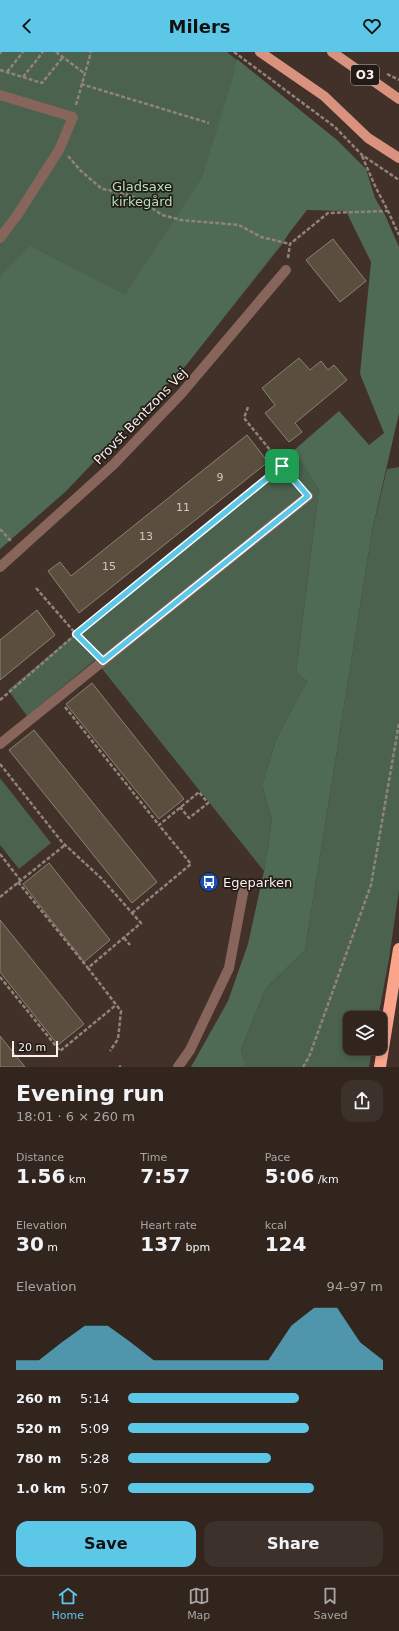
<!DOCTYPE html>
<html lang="en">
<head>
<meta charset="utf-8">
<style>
  :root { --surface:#31251e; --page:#3d312b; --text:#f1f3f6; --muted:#a8a5a4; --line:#4c423c; --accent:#5dc7e8 }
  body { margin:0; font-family:"DejaVu Sans",sans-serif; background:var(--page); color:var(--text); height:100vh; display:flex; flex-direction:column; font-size:15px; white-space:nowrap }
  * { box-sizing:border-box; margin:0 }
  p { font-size:13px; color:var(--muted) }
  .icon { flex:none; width:22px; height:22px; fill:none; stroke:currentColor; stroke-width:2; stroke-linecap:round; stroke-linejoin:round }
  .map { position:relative; height:1015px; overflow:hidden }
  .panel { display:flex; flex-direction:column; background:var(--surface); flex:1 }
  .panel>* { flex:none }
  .buttons { position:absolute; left:343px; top:959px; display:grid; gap:8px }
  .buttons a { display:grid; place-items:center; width:44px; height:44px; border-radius:8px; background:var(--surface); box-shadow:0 2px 6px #0003,0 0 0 1px var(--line); font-size:20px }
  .scale { position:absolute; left:12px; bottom:10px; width:46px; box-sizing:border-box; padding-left:4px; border:2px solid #fbf0ea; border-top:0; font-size:11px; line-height:14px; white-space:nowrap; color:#fbf0ea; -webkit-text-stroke:3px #221b17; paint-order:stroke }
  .pin { position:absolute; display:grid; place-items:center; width:34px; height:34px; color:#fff; margin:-17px; border-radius:8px; box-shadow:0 2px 6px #0006 }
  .round { display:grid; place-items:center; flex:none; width:42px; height:42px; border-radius:12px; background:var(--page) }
  .headline { display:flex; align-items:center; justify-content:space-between; height:68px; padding:0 16px }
  h1 { font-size:22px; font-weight:700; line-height:30px }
  .figures { display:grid; grid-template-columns:repeat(3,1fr); gap:6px; height:68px; padding:4px 16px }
  .figures div { display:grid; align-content:center }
  .figures b { font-size:20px; font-weight:700 }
  .figures small { font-size:11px; font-weight:400 }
  .figures p { font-size:11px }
  .chart { height:112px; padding:8px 16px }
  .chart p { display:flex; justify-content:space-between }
  .chart svg { width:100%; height:72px; margin-top:4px; fill:var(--accent); opacity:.7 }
  .cta { display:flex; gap:8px; margin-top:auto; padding:8px 16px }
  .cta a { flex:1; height:46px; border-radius:12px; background:var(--accent); color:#111; font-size:16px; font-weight:700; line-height:46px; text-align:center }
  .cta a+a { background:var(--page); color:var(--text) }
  ul { padding:0 16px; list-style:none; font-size:13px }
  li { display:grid; grid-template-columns:64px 48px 1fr; align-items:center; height:30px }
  li i { height:10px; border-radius:5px; background:var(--accent) }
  header { display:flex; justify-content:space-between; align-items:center; height:52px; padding:0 16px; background:var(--accent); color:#111; font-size:18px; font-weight:700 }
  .menu { display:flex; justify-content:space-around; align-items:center; height:56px; border-top:1px solid var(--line); background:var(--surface); font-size:11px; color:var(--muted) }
  .menu a { display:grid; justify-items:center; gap:2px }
  .menu .on { color:var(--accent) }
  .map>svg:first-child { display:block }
  .green { fill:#4b624f }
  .forest { fill:#506b55 }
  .building { fill:#5a4f3f; stroke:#8d8170 }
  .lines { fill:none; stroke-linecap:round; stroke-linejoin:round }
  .path { stroke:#90837b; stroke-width:2.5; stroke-dasharray:4 2; stroke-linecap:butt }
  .minor { stroke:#88655a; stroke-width:10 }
  .major { stroke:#d9927d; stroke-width:10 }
  .highway { stroke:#f9a48b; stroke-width:12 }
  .route-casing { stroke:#fff; stroke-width:8 }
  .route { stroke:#5dc7e8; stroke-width:5 }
  .labels { text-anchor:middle; stroke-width:3.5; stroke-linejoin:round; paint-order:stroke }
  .number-label { font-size:11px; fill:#d3c8bf }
  .shield { fill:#221b17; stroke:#bab0ab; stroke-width:1 }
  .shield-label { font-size:12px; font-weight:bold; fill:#fbf0ea }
  .park-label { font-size:13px; fill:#afe2b9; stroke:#221b17 }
  .street-label { font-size:13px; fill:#fbf0ea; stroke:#221b17 }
  .poi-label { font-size:13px; fill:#fbf0ea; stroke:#221b17; text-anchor:start }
</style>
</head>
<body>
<header><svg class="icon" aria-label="back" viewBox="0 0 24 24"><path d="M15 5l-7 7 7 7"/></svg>Milers<svg class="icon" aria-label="heart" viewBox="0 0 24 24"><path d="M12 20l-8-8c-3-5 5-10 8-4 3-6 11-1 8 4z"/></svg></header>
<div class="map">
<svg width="399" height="1015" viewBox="0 0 399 1015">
  <rect width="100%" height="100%" fill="#413128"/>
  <path class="green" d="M0,0H227L338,89L284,190L187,312L66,439L0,497Z
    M293,399L319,437L296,621L307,629L277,685L262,733L272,768L264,819L95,608L27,664L8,638Z
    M399,415V838L389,907L378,966H350V996H372L369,1015H246L241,998L266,936L305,898L372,479L387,417Z
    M0,726L51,791L19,817L0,793Z"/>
  <path class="forest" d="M237,7L338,89L366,117L375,146L385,163L399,195V361L372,479L305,898L266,936L241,998L246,1015H191L228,949L248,892L264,819L272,768L262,733L277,685L307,629L296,621L319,437L293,399L339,359L369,393L384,381L360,322L371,210L346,159L307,158L187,312L66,439L0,497V225L30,194L125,243L202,126L234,22Z"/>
  <path class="building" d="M333,187L366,229L340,250L306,208Z
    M299,306L310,318L321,309L328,318L334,313L347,328L295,371L302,380L289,390L265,361L275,353L262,336Z
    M247,383L268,410L79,561L48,519L60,510L71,524Z
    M37,558L55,583L0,628V588Z
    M92,631L184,747L159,767L66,652Z
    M34,678L157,830L132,851L9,698Z
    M49,811L110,888L84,910L23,832Z
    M0,868L84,972L58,993L0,920Z
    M0,984L25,1015H0Z"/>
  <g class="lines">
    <path class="path" d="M56,0L84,21
      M234,0L335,75L362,103L399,128
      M0,2L1,0
      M0,18L42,31L63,5
      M7,20L23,0
      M387,22L399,28
      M23,25L43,0
      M81,32L209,71
      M76,53L91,0
      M68,104L81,119L102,137L119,140L139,147L162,163L181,168L239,173L261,185L290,192
      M362,104L376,136L388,159L399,183
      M288,206L290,192L328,161L388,159
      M248,355L244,366L301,436
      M0,477L11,489
      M36,536L76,582L94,600
      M0,648L76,582L282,414
      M65,655L159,773
      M0,712L62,790L101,826L141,871L88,916L121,959L118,987L110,999
      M0,802L21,829
      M18,830L88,916
      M0,845L65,793
      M132,861L191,812L159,773L199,740L208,751L189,766L180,755
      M124,886L130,893
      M0,925L60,999L116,953
      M119,1015L121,1014
      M303,1015L309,1005L371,833L399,671"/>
    <path class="minor" d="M0,43L73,65L59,98L18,162L0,186
      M0,515L113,413L181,342L286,218
      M0,692L308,444
      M178,1015L190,998L229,916L244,836"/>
    <path class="major" d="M260,0L324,44L368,86L399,106
      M332,0L399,47"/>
    <path class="highway" d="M380,1015L399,897"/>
  </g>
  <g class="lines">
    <defs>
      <path id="route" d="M282,414L308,444L103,609L76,582Z"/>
    </defs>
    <use href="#route" class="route-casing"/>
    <use href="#route" class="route"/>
  </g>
  <defs>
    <symbol id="bus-disc" viewBox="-11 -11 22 22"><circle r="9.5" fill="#1a4fb4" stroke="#221b17"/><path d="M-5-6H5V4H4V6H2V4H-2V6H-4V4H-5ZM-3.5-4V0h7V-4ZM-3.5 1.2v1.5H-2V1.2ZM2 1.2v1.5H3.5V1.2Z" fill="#fff"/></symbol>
  </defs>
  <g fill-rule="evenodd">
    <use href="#bus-disc" x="198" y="819" width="22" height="22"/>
  </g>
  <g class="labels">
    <g class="number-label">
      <text x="220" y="429">9</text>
      <text x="183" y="459">11</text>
      <text x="146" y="488">13</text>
      <text x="109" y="518">15</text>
    </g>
    <rect class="shield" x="351" y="13" width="28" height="20" rx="3"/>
    <g class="shield-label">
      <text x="365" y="27">O3</text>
    </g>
    <g class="park-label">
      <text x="142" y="139">Gladsaxe<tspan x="142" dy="15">kirkegård</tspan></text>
    </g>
    <g class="street-label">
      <text transform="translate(140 364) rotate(-46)" y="5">Provst Bentzons Vej</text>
    </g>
    <g class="poi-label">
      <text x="223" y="835">Egeparken</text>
    </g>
  </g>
</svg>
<div class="buttons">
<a><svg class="icon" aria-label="layers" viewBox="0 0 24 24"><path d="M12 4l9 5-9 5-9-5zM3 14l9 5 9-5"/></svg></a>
</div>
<div class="scale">20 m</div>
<div class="pin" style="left:282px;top:414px;background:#1e9e55"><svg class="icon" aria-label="arrive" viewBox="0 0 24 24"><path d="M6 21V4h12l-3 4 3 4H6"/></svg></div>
</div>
<section class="panel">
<div class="headline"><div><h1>Evening run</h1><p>18:01 · 6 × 260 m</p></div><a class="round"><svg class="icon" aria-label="share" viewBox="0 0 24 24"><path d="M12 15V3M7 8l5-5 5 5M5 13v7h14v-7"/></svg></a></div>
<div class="figures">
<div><p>Distance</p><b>1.56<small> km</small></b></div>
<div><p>Time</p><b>7:57</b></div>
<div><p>Pace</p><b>5:06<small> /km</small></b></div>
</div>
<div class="figures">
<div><p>Elevation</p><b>30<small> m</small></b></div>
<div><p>Heart rate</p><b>137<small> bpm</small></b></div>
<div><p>kcal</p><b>124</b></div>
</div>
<div class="chart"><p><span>Elevation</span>94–97 m</p>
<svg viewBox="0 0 160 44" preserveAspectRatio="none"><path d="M0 44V38L10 38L20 27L30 17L40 17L50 27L60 38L70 38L80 38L90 38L100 38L110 38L120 17L130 6L140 6L150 27L160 38V44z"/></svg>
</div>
<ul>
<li><b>260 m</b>5:14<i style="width:67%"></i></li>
<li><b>520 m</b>5:09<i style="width:71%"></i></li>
<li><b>780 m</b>5:28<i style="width:56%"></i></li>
<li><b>1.0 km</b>5:07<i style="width:73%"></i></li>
</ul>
<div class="cta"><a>Save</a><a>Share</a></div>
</section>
<nav class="menu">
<a class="on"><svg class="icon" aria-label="home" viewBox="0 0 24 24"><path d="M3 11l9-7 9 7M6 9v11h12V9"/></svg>Home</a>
<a><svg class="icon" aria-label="map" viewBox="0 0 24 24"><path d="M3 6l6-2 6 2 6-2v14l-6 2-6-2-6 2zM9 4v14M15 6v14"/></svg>Map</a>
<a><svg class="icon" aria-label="saved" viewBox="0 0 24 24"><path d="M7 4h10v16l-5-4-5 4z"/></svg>Saved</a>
</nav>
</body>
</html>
